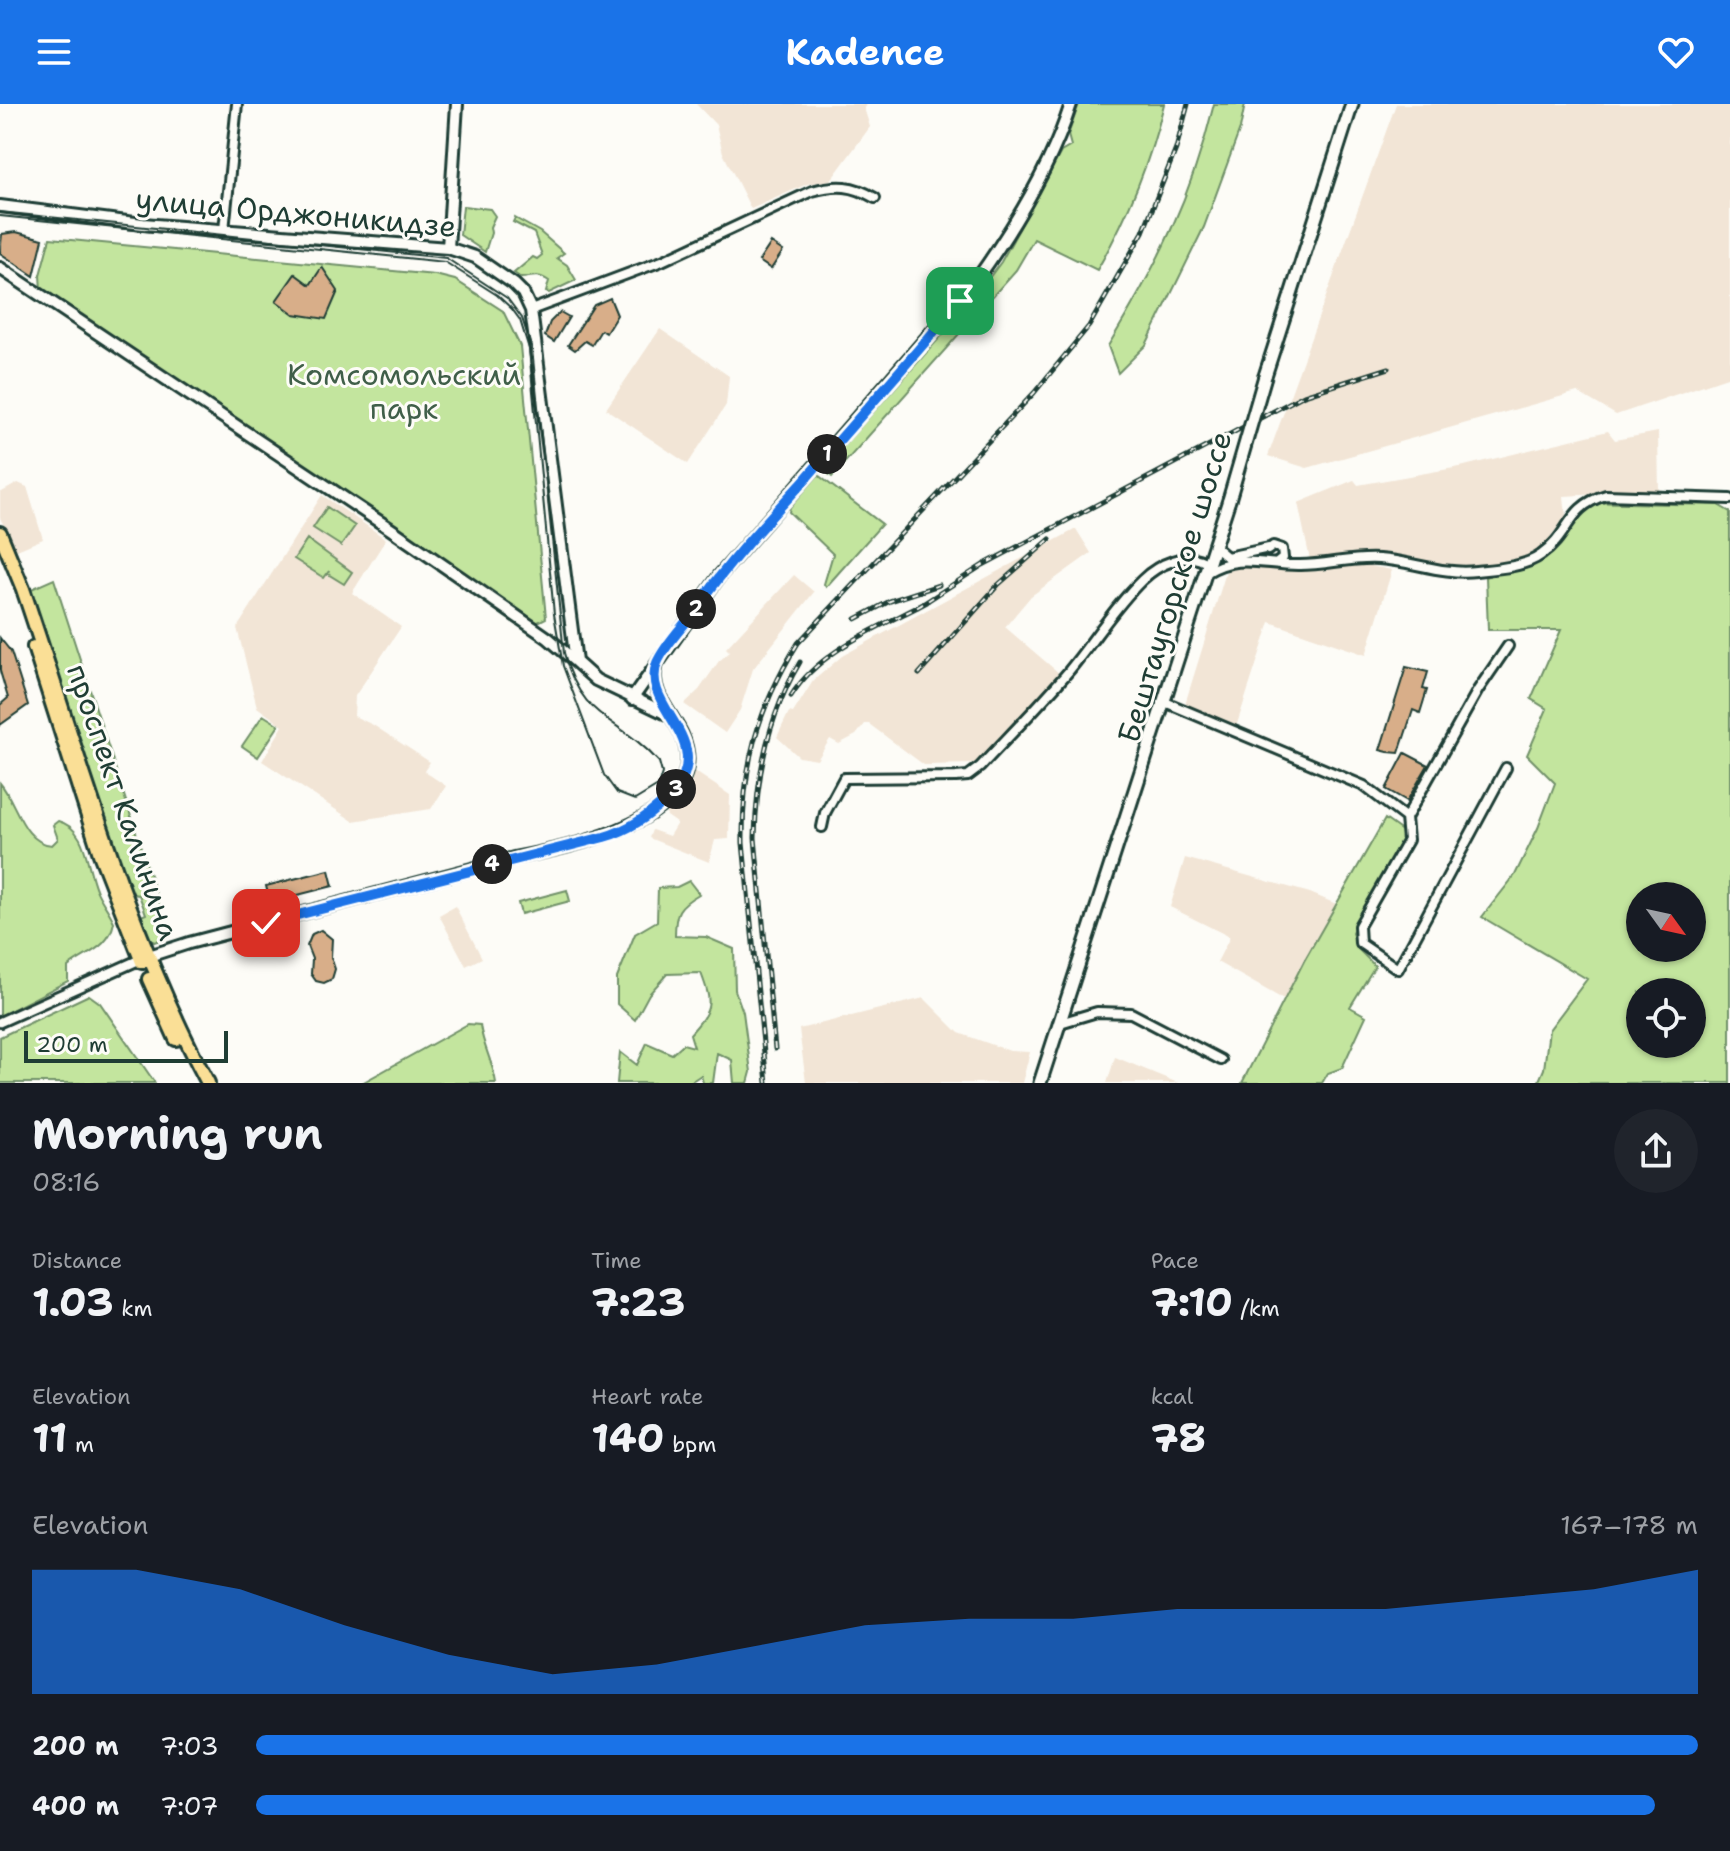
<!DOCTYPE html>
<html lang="en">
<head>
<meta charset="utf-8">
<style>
  :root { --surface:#171b24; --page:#20242c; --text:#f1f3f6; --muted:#9ea1a6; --accent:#1a73e8 }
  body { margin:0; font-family:"Shantell Sans",sans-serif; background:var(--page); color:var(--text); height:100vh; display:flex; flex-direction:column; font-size:30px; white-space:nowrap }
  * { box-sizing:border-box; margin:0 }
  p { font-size:26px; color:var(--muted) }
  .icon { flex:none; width:44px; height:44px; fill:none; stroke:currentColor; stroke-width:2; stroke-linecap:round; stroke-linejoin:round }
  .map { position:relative; height:979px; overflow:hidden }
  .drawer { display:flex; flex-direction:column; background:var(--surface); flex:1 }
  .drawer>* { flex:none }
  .needle { width:52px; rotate:123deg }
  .controls { position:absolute; left:1626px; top:778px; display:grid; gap:16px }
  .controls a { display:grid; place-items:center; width:80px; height:80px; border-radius:50%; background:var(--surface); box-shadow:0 2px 6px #0004; font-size:40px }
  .scale { position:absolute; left:24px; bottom:20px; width:204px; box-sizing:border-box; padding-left:8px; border:4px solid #1f3d34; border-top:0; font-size:22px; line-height:28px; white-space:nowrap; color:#1f3d34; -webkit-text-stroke:6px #fdfcf7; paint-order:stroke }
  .pin { position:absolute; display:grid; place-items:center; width:68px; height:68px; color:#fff; margin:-34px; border-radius:16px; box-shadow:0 4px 12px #0006 }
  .km { position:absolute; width:40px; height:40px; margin:-20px; border-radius:50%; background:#222; color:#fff; font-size:22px; line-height:40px; text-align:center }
  .round { display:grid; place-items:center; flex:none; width:84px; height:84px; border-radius:42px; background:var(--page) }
  .summary { display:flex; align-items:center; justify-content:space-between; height:136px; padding:0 32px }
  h1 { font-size:44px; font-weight:700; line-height:60px }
  .metrics { display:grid; grid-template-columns:repeat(3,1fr); gap:12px; height:136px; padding:8px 32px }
  .metrics div { display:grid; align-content:center }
  .metrics b { font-size:40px; font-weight:700 }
  .metrics small { font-size:22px; font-weight:400 }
  .metrics p { font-size:22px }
  .chart { height:224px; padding:16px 32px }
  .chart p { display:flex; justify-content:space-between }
  .chart svg { width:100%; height:144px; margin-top:8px; fill:var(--accent); opacity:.7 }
  ul { padding:0 32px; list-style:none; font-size:26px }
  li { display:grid; grid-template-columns:128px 96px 1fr; align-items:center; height:60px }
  li i { height:20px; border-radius:10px; background:var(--accent) }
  header { display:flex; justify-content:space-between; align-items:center; height:104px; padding:0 32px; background:var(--accent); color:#fff; font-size:36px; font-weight:700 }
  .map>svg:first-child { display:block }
  .built { fill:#f2e5d6 }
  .green { fill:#c3e59e; stroke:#719169; stroke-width:2; fill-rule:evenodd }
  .building { fill:#d8ae89; stroke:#1f3d34; stroke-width:2 }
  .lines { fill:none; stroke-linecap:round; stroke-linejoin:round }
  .minor-casing { stroke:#1f3d34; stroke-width:14 }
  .tertiary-casing { stroke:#1f3d34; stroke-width:16 }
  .secondary-casing { stroke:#1f3d34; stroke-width:17 }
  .primary-casing { stroke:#1f3d34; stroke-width:18 }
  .minor { stroke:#fdfcf7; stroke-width:8 }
  .tertiary { stroke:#fdfcf7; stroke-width:10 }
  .secondary { stroke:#fdfcf7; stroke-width:11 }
  .primary { stroke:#fadf96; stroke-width:12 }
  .tram { stroke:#1f3d34; stroke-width:2 }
  .rail-casing { stroke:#1f3d34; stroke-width:5 }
  .rail { stroke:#fdfcf7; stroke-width:2; stroke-dasharray:6; stroke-linecap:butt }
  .secondary-bridge-casing { stroke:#1f3d34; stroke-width:17; stroke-linecap:butt }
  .secondary-bridge { stroke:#fdfcf7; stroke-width:11 }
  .route-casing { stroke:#fff; stroke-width:16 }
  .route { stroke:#1a73e8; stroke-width:10 }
  .labels { text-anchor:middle; stroke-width:6; stroke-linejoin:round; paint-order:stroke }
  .street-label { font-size:30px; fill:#1f3d34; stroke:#fdfcf7 }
  .park-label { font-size:30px; fill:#405f49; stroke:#fdfcf7 }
</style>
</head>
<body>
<header><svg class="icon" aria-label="menu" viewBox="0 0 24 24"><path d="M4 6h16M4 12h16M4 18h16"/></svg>Kadence<svg class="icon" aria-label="heart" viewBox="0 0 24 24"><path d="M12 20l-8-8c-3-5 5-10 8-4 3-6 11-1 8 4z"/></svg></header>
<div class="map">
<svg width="1730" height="979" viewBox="0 0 1730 979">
  <rect width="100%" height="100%" fill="#fdfcf7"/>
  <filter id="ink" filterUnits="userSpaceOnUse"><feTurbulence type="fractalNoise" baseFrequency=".0125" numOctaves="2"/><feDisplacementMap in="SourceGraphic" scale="16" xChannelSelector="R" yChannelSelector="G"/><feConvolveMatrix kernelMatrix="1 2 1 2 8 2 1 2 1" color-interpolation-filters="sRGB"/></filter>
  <g filter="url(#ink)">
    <path class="built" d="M696,0H866L864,4L870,23L831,76L807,80L751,105L723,49L716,21Z
      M1396,0H1730V272L1616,311L1577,288L1307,364L1268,352Z
      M660,225L729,272L726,301L688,360L606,305Z
      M1608,327L1615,336L1658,328L1659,390L1616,389L1564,392L1566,412L1540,447L1517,457L1455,463L1371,448L1310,456L1298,399L1354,376L1358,381L1460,363Z
      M18,379L27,383L43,435L17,446L0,414V389Z
      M322,391L386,435L352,489L401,523L355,592L354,612L373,621L430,658L424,667L446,682L431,705L353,717L262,657L283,622L257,603L237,524Z
      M1076,425L1091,449L1031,492L1005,523L1060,570L975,660L924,661L869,620H865L856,631L839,640L830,635L817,656L799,653L777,633L789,608L793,609L813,577L842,552Z
      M1247,458L1294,466L1365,461L1392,466L1366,551L1270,518L1236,623L1185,600L1227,465Z
      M794,471L814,488L753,565L740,606L725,629L684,600L699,586L719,557L730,548L726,544Z
      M694,667L730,691L729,735L715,736L709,758L649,734L652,726L669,732L677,719L667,712L664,705L677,694Z
      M1185,754L1310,789L1341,802L1288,898L1217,858L1230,833L1170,803Z
      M455,802L482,854L466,862L439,811Z
      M924,894L959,929L1010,947L1030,948L1022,979H806L799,925Z
      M1115,953L1178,979H1107Z"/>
    <path class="green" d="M1079,0H1164C1150,58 1127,114 1097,166L1034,135L1016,166L832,373L822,365L968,202L1001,158L1061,48L1071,42L1068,31Z
      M1214,0H1245L1240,25L1204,123L1146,241L1118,269L1108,242C1158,160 1191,94 1214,0Z
      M463,102L490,105L495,112L490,123L491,129L485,148L460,131Z
      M515,114L540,128L564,149L557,154L567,161L576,176L549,189L546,188L549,177C537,169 533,173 521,174L514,169L533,153L537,155L542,151L534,129L513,118Z
      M50,134L435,171L455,176L503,207L520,242L546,514L536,519L41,186L40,171Z
      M818,371L882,420L826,483L824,480L833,450L789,408L790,403Z
      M1580,398L1718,401L1730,408V979H1538L1544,965L1549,926L1587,875L1482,813L1515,771L1538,724L1555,679L1527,651L1547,605L1531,595L1561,526H1488L1486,473L1557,444ZM1640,792H1692V844H1640ZM1640,888H1692V940H1640Z
      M327,403L355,422L341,442L313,424Z
      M307,435L352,468L344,480L328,470L329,467L324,474L294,455Z
      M54,475L169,830L168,833L154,838L147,832L141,812L146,810L139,791L132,790L125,777L29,486Z
      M263,611L279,621L258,653L242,642Z
      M0,679C16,697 23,740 52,741L58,735L53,721L58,717C87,724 86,761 96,785C100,796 109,806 114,818C109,845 87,848 68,863V877L0,912Z
      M1385,715L1406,730L1352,829L1358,845L1375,862L1350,903L1366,912L1342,964L1328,969L1322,979H1242L1304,857Z
      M689,777L699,790C678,802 675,808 675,832L706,833L734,845L735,886L743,908L751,968L748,979H734L732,956L717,949L713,979H703L701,971L689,979H617L620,948L637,961L647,939L672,950L683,940L694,943L690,930C712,905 713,901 701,869L667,870L649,890L635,916L617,900V874L635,830L657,817L658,784L677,783Z
      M567,786L570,797L521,810L518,799Z
      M89,891L100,899L155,979H0V933Z
      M468,920L480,921C483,943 493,958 496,979H362Z"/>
    <path class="building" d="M16,128L43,135L34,172L0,149L2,130Z
      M771,139L783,147L771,165L759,157Z
      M322,163L338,187L326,215L294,210L276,197L295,170L310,181Z
      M610,194L617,211L606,229L601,226L592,241L585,237L575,246L568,241L594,201Z
      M560,208L569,213L554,238L545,232L550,218Z
      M0,534L11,548L28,601L0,621V601L8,594L0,567Z
      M1406,563L1428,568L1423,585L1427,586L1420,609L1413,606L1399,649L1388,648L1380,646Z
      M1405,649L1428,661L1407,697L1386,685Z
      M329,766L333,782L270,798L266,782Z
      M321,826L332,835L331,853L335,865L332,875L324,879L316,877L311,870L312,855L307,842L312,830Z"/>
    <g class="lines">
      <defs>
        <path id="minor" d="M224,126L237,0
          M531,206L662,157L812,87C837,80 853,81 875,94
          M1214,442L1227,453L1269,444
          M1268,446L1273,442L1282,445L1283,454L1277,459
          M1206,469C1238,448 1266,462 1300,461C1327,461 1353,453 1379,455C1412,457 1443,471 1476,467C1496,465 1525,463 1541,451C1571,430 1566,403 1606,391L1730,395
          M1165,598L1364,682L1406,714L1408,736L1359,822L1360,839L1398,865L1506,664
          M1406,714L1478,586L1508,542
          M822,723L825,709L844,674L956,673L968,672L980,663C1009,632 1040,601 1068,568C1093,538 1114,503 1142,476C1157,461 1189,445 1208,460
          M0,918L141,855
          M1060,919L1097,908L1131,909L1221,956"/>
        <path id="tertiary" d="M0,102L143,120L448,144L475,153L514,180L523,189L531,206L576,558L596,576L671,612
          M448,144L457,0
          M0,164L392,426L548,534L576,558
          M632,595L720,471L975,178C1013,125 1051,63 1071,0
          M149,852L189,839L514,754C566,744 718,715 682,631C673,611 649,587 656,564"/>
        <path id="secondary" d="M1265,272L1352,0
          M1040,979L1229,396"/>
        <path id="primary" d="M0,429L23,485C79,650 125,824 208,979
          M34,543L100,750L142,858
          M149,875L176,935"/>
      </defs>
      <use href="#minor" class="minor-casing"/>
      <use href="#tertiary" class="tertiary-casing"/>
      <use href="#secondary" class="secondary-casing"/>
      <use href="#primary" class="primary-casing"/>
      <use href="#minor" class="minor"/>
      <use href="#tertiary" class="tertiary"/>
      <use href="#secondary" class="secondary"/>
      <use href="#primary" class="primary"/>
      <path class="tram" d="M0,108L446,154L507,194L522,214L532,245L564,549C582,618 618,612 659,658L662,669L658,682L635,696L617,689L604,671L563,562L554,510L529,245L520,216L512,205L497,191L445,158L0,112"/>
      <defs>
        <path id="rail" d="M918,503L983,461L1304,291L1389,264
          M856,515L890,497L939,481
          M919,570L998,481L1050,435
          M791,592C820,545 881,523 927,498
          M775,945L755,734C756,672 768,612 800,558
          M767,979L743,739C742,661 757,606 798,539L1034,289L1089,222L1143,128L1176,45L1188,0"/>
      </defs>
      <use href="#rail" class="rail-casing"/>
      <use href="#rail" class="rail"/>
      <defs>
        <path id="secondary-bridge" d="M1229,396L1265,272"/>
      </defs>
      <use href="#secondary-bridge" class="secondary-bridge-casing"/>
      <use href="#secondary-bridge" class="secondary-bridge"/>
    </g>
  </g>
  <g class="lines" filter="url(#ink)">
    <defs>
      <path id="route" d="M266,819L604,733C629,726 647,713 666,696C725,639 639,605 657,559C665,540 684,522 696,505C727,460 764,420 801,380C854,319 908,259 960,197"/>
    </defs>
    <use href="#route" class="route-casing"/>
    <use href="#route" class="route"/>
  </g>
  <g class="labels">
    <g class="street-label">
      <text transform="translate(296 109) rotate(5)" y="10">улица Орджоникидзе</text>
      <text transform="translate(1175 483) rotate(-73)" y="10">Бештаугорское шоссе</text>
      <text transform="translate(123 698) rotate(71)" y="10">проспект Калинина</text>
    </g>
    <g class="park-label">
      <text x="404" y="281">Комсомольский<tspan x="404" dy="34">парк</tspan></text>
    </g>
  </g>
</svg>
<div class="controls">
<a><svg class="needle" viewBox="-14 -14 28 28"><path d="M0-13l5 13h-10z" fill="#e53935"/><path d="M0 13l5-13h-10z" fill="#9ea1a6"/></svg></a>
<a><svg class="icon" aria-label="locate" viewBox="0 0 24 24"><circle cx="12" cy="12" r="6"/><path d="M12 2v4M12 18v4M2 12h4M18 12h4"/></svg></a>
</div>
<div class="scale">200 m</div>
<div class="pin" style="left:960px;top:197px;background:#1e9e55"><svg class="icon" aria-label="arrive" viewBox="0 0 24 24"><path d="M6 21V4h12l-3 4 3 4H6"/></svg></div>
<div class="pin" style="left:266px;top:819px;background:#d93025"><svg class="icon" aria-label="check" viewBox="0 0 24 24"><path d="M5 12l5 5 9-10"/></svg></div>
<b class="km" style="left:827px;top:350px">1</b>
<b class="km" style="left:696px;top:505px">2</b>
<b class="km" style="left:676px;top:685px">3</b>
<b class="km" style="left:492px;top:760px">4</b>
</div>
<section class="drawer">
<div class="summary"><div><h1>Morning run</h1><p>08:16</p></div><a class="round"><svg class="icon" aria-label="share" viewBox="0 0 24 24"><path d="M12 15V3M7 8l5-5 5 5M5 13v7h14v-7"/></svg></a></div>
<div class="metrics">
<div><p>Distance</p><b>1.03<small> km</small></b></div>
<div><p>Time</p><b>7:23</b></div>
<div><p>Pace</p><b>7:10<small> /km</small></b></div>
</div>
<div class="metrics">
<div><p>Elevation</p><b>11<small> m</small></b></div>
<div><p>Heart rate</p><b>140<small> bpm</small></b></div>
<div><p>kcal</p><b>78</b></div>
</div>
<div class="chart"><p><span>Elevation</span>167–178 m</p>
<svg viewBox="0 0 160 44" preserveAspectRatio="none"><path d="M0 44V6L10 6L20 12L30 23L40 32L50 38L60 35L70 29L80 23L90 21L100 21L110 18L120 18L130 18L140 15L150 12L160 6V44z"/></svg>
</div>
<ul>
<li><b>200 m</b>7:03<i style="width:100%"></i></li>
<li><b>400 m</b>7:07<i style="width:97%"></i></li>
</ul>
</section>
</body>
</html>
